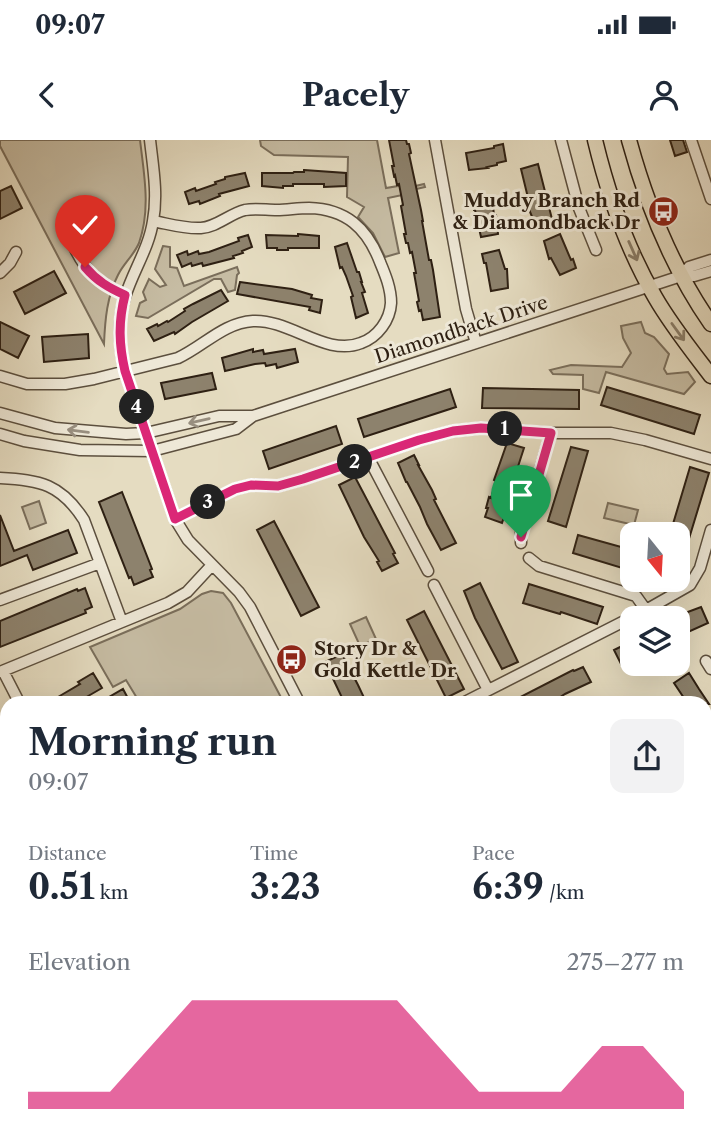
<!DOCTYPE html>
<html lang="en">
<head>
<meta charset="utf-8">
<style>
  :root { --surface:#fff; --page:#f2f2f3; --text:#1f2937; --muted:#747a83; --accent:#db2777 }
  body { margin:0; font-family:"Libre Caslon Text",serif; background:var(--page); color:var(--text); height:100vh; display:flex; flex-direction:column; font-size:26px; white-space:nowrap }
  * { box-sizing:border-box; margin:0 }
  p { font-size:23px; color:var(--muted) }
  .icon { flex:none; width:38px; height:38px; fill:none; stroke:currentColor; stroke-width:2; stroke-linecap:round; stroke-linejoin:round }
  .map { position:relative; flex:1; overflow:hidden }
  .side { position:absolute; left:0px; top:556px; width:712px; height:450px; display:flex; flex-direction:column; background:var(--surface); border-radius:21px 21px 0 0; box-shadow:0 7px 28px #0002 }
  .side>* { flex:none }
  .needle { width:46px; rotate:162deg }
  .tools { position:absolute; left:620px; top:382px; display:grid; gap:14px }
  .tools a { display:grid; place-items:center; width:70px; height:70px; border-radius:14px; background:var(--surface); box-shadow:0 7px 28px #0002; font-size:35px }
  .pin { position:absolute; display:grid; place-items:center; width:60px; height:60px; color:#fff; margin:-72px -30px; border-radius:50% 50% 50% 0; rotate:-45deg; box-shadow:0 0 7px #0007 }
  .pin .icon { rotate:45deg }
  .km { position:absolute; width:35px; height:35px; margin:-18px; border-radius:50%; background:#222; color:#fff; font-size:19px; line-height:35px; text-align:center }
  .round { display:grid; place-items:center; flex:none; width:74px; height:74px; border-radius:14px; background:var(--page) }
  .headline { display:flex; align-items:center; justify-content:space-between; height:119px; padding:0 28px }
  h1 { font-size:38px; font-weight:700; line-height:52px }
  .metrics { display:grid; grid-template-columns:repeat(3,1fr); gap:10px; height:119px; padding:7px 28px }
  .metrics div { display:grid; align-content:center }
  .metrics b { font-size:35px; font-weight:700 }
  .metrics small { font-size:19px; font-weight:400 }
  .metrics p { font-size:19px }
  .chart { height:196px; padding:14px 28px }
  .chart p { display:flex; justify-content:space-between }
  .chart svg { width:100%; height:126px; margin-top:7px; fill:var(--accent); opacity:.7 }
  .status { display:flex; justify-content:space-between; align-items:center; height:49px; padding:0 35px; background:var(--surface); direction:ltr }
  .status svg { height:19px; fill:currentColor }
  header { display:flex; justify-content:space-between; align-items:center; height:91px; padding:0 28px; background:var(--surface); font-size:32px; font-weight:700 }
  .map>svg:first-child { display:block }
  .green { fill:#c6bca3; stroke:#7a6e5b; stroke-width:2 }
  .building { fill:#8d826d; stroke:#2e2013; stroke-width:2 }
  .lines { fill:none; stroke-linecap:round; stroke-linejoin:round }
  .minor-casing { stroke:#5c4f3e; stroke-width:13 }
  .major-casing { stroke:#2e2013; stroke-width:17 }
  .minor { stroke:#eee8d7; stroke-width:10 }
  .major { stroke:#e5dcc1; stroke-width:14 }
  .oneway { stroke:#8a7e6a }
  .oneway2 { stroke:#988e7f }
  .route-casing { stroke:#fff; stroke-width:14 }
  .route { stroke:#db2777; stroke-width:9 }
  .labels { text-anchor:middle; stroke-width:6; stroke-linejoin:round; paint-order:stroke }
  .poi-label { font-size:19px; font-weight:bold; fill:#2e2013; stroke:#eee8d7; text-anchor:end }
  .street-label { font-size:19px; fill:#2e2013; stroke:#eee8d7 }
</style>
</head>
<body>
<div class="status"><b>09:07</b><svg viewBox="0 0 49 12"><path d="M0 12V9h3v3zM5 12V6h3v6zM10 12V3h3v9zM15 12V0h3v12zM26 1h20v11H26zM47 4h2v5h-2z"/></svg></div>
<header><svg class="icon" aria-label="back" viewBox="0 0 24 24"><path d="M15 5l-7 7 7 7"/></svg>Pacely<svg class="icon" aria-label="person" viewBox="0 0 24 24"><circle cx="12" cy="8" r="4"/><path d="M4 21q1-7 8-7t8 7"/></svg></header>
<div class="map">
<svg width="711" height="1006" viewBox="0 0 711 1006">
  <rect width="100%" height="100%" fill="#e5dcc1"/>
  <filter id="stains"><feTurbulence type="fractalNoise" baseFrequency=".00286" numOctaves="4"/><feColorMatrix values="0 0 0 0 .2 0 0 0 0 .09 0 0 0 0 .02 0 0 0 .5 -.17"/></filter>
  <radialGradient id="worn" r=".72"><stop offset=".6" stop-color="#630" stop-opacity="0"/><stop offset="1" stop-color="#630" stop-opacity=".3"/></radialGradient>
  <path class="green" d="M0,0H140C144,34 151,69 139,103C134,115 124,123 118,135C107,156 105,180 104,204L0,6Z
    M260,0H377L386,48L410,44L411,47L424,44L425,47L412,50V53L388,58L399,113L385,117L373,93L358,77L364,67L347,57L348,17L274,15L261,6Z
    M163,106L170,107V127L177,128L184,146L237,127L239,133L237,135L235,150L228,152L221,139H214L148,178L136,176L140,163L146,160L143,152L149,139L160,147L166,145L155,129Z
    M641,182L645,193L654,197L669,214L664,229L667,234L688,232L695,242L684,254L606,232L599,253L583,249V235L553,234L550,230L571,225L622,227L631,213L623,198L621,186Z
    M39,361L46,383L30,389L22,367Z
    M608,363L638,370L634,385L604,378Z
    M211,451L223,453L231,463L284,563H140L126,540L113,547L90,507L180,469L202,454Z
    M366,477L376,499L360,506L350,484Z
    M711,929V979L705,980V936Z"/>
  <path class="building" d="M389,0H406L407,4H409L411,13L409,14L421,70L423,81H422L429,120H431L433,130L440,177L423,180L421,170L419,171L417,162L419,161L414,133H416L412,112L410,113L408,103H406L404,94H406L401,66L403,65L399,44L397,45L395,35L394,36L392,26H394Z
    M670,0H683L687,12L675,16Z
    M503,4L506,21L497,23V25L487,27L488,28L469,30L466,13L494,8V6Z
    M538,24L552,79L535,84L528,67L530,66L521,29Z
    M304,30L346,33V46L324,47V44H293V46H283V48L262,46V33H293L294,32H304Z
    M245,33L249,46L219,54L220,56L200,64L199,61L189,64L185,52L195,48L196,51L216,44L215,42L225,39V37Z
    M11,46L22,68L0,79V51Z
    M489,57L491,66H493L494,75H496L498,94L481,97L475,70H474L472,60Z
    M298,94L319,96V108H288V110H277V108H267L266,95L298,96Z
    M560,94L571,120L573,119L576,128L560,135L551,118L549,119L544,101Z
    M248,95L252,107L242,111L243,113L233,116L234,118L203,126L202,123L192,126L191,123L182,127L177,115L187,111L188,115L198,111L199,114L209,112L239,101L238,98Z
    M347,103L357,132H359L362,142H361L365,152L362,153L368,173L356,178L351,157L353,156L346,136L342,127L340,128L335,107Z
    M499,110L505,129H507L508,148L491,151L486,123H484L482,114Z
    M54,131L66,153L25,174L14,152Z
    M240,142L292,149L312,155L311,158L322,160L320,173L309,170L310,167L237,154Z
    M221,150L228,161L192,182L175,194L174,192L154,201L147,189L157,184L158,186L167,181L168,182L185,171L184,169L193,164Z
    M0,182L29,196L18,218L0,209Z
    M88,194L89,218L44,222L42,197Z
    M253,209V212L263,210L264,214L295,209L298,222L277,228L276,224L266,226L265,223L255,224L225,231L222,218Z
    M212,233L216,249L165,259L161,243Z
    M607,247L700,275L694,294L601,265Z
    M483,248L579,250V269L482,268Z
    M450,249L456,267L364,297L358,279Z
    M336,286L342,304L269,329L263,311Z
    M507,303L524,308L512,345L514,346L502,383L485,377L488,368H486L489,357L491,358L496,341L494,340Z
    M571,307L588,311L566,387L548,381Z
    M414,315L419,325H418L432,350L436,359L434,360L456,403L441,410L427,384L420,367L407,342H406L398,323Z
    M690,327L709,333L684,415L677,413V394H670Z
    M355,337L395,413L393,414L398,423L382,431L377,422L379,421L364,397L339,345Z
    M122,352L152,429L150,430L153,437L134,445L131,437L129,438L99,362Z
    M0,375L14,411L68,390L77,413L33,430L27,415L0,426Z
    M274,381L319,467L301,476L257,390Z
    M578,395L632,410V431L573,413Z
    M480,443L518,522L502,529L475,478L464,451Z
    M529,444L603,467L597,484L561,472L560,474L523,463Z
    M85,448L92,467L85,470L86,473L0,507V481L77,449L78,451Z
    M701,467L708,483L677,497V476Z
    M424,471L464,549L446,558L407,480Z
    M632,501V521L622,526L614,510Z
    M342,514L358,545L367,564H345L325,522Z
    M583,527L591,542L565,554L550,564H507L573,530L574,531Z
    M93,533L102,548L83,559L86,564H62L58,557L80,544L78,542Z
    M689,533L699,549L709,564H688L674,543Z
    M123,549L131,564H97Z"/>
  <g class="lines">
    <defs>
      <path id="minor" d="M150,0C153,27 158,54 153,81C149,108 133,131 125,157C117,182 119,206 125,231L175,379L188,400L239,452L250,467L300,564
        M435,0L466,169L476,203
        M561,0L579,68L596,110
        M691,0L711,59
        M74,107C87,134 99,143 125,155
        M0,133L10,123L16,112
        M681,136L689,127L711,120
        M0,236L27,244H65L94,239L178,218C204,206 223,183 253,181C290,179 326,217 361,203C378,197 390,180 391,163C391,148 385,134 380,122C367,88 346,69 309,68C298,68 287,70 277,70C266,70 255,68 245,70C229,74 217,87 201,88C185,89 169,84 153,81
        M0,273L55,288L126,294L146,293L219,276H253L681,136H694L711,131
        M0,294L24,301L80,310L152,311L236,289L253,276
        M368,317L428,431
        M0,338C40,340 61,344 84,380L122,482
        M175,379L235,349L251,345L278,346L303,339L419,300L453,291L481,288L551,293H611L645,300L711,319
        M521,403V393L551,293
        M529,418L539,426L636,456L646,470
        M434,445L488,550
        M0,460L100,423
        M706,521L711,529
        M3,531L20,564
        M0,532L168,463L187,452L212,425
        M461,564L646,470L690,445L700,428L711,390
        M705,678L711,671
        M0,860L1,867
        M705,995L711,998
        M99,999L104,1006
        M207,999L212,1006
        M350,999L352,1006
        M135,1006L145,999
        M438,1006L442,999"/>
      <path id="major" d="M595,0C608,54 627,109 655,157C671,185 692,211 711,236
        M629,0C647,66 672,128 711,184"/>
    </defs>
    <use href="#minor" class="minor-casing"/>
    <use href="#major" class="major-casing"/>
    <use href="#minor" class="minor"/>
    <use href="#major" class="major"/>
  </g>
  <defs><path id="oneway-shaft" d="M-6 0H5M1.5-3L5.5 0L1.5 3" fill="none" stroke-width="1.6" stroke-linecap="round" stroke-linejoin="round" transform="scale(1.75)"/></defs>
  <g class="oneway">
    <use href="#oneway-shaft" transform="translate(633 111) rotate(66)"/>
    <use href="#oneway-shaft" transform="translate(678 192) rotate(54)"/>
  </g>
  <g class="oneway2">
    <use href="#oneway-shaft" transform="translate(199 281) rotate(167)"/>
    <use href="#oneway-shaft" transform="translate(78 291) rotate(-173)"/>
  </g>
  <g class="lines">
    <defs>
      <path id="route" d="M85,127C97,141 109,148 125,155C118,182 119,205 125,231L175,379L235,349L251,345L278,346L303,339L419,300L453,291L481,288L551,293L521,397"/>
    </defs>
    <use href="#route" class="route-casing"/>
    <use href="#route" class="route"/>
  </g>
  <defs>
    <symbol id="bus-disc" viewBox="-11 -11 22 22"><circle r="9.5" fill="#8f2418" stroke="#eee8d7"/><path d="M-5-6H5V4H4V6H2V4H-2V6H-4V4H-5ZM-3.5-4V0h7V-4ZM-3.5 1.2v1.5H-2V1.2ZM2 1.2v1.5H3.5V1.2Z" fill="#fff"/></symbol>
  </defs>
  <g fill-rule="evenodd">
    <use href="#bus-disc" x="646" y="54" width="35" height="35"/>
    <use href="#bus-disc" x="274" y="502" width="35" height="35"/>
  </g>
  <g class="labels">
    <g class="poi-label">
      <text x="640" y="67">Muddy Branch Rd<tspan x="640" dy="22">&amp; Diamondback Dr</tspan></text>
      <text x="314" y="515" text-anchor="start">Story Dr &amp;<tspan x="314" dy="22">Gold Kettle Dr</tspan></text>
    </g>
    <g class="street-label">
      <text transform="translate(461 189) rotate(-18)" y="7">Diamondback Drive</text>
    </g>
  </g>
  <rect width="100%" height="100%" filter="url(#stains)"/>
  <rect width="100%" height="100%" fill="url(#worn)"/>
</svg>
<div class="tools">
<a><svg class="needle" viewBox="-14 -14 28 28"><path d="M0-13l5 13h-10z" fill="#e53935"/><path d="M0 13l5-13h-10z" fill="#747a83"/></svg></a>
<a><svg class="icon" aria-label="layers" viewBox="0 0 24 24"><path d="M12 4l9 5-9 5-9-5zM3 14l9 5 9-5"/></svg></a>
</div>
<div class="pin" style="left:521px;top:397px;background:#1e9e55"><svg class="icon" aria-label="arrive" viewBox="0 0 24 24"><path d="M6 21V4h12l-3 4 3 4H6"/></svg></div>
<div class="pin" style="left:85px;top:127px;background:#d93025"><svg class="icon" aria-label="check" viewBox="0 0 24 24"><path d="M5 12l5 5 9-10"/></svg></div>
<b class="km" style="left:505px;top:289px">1</b>
<b class="km" style="left:355px;top:322px">2</b>
<b class="km" style="left:208px;top:362px">3</b>
<b class="km" style="left:137px;top:267px">4</b>
<section class="side">
<div class="headline"><div><h1>Morning run</h1><p>09:07</p></div><a class="round"><svg class="icon" aria-label="share" viewBox="0 0 24 24"><path d="M12 15V3M7 8l5-5 5 5M5 13v7h14v-7"/></svg></a></div>
<div class="metrics">
<div><p>Distance</p><b>0.51<small> km</small></b></div>
<div><p>Time</p><b>3:23</b></div>
<div><p>Pace</p><b>6:39<small> /km</small></b></div>
</div>
<div class="chart"><p><span>Elevation</span>275–277 m</p>
<svg viewBox="0 0 160 44" preserveAspectRatio="none"><path d="M0 44V38L10 38L20 38L30 22L40 6L50 6L60 6L70 6L80 6L90 6L100 22L110 38L120 38L130 38L140 22L150 22L160 38V44z"/></svg>
</div>
</section>
</div>
</body>
</html>
